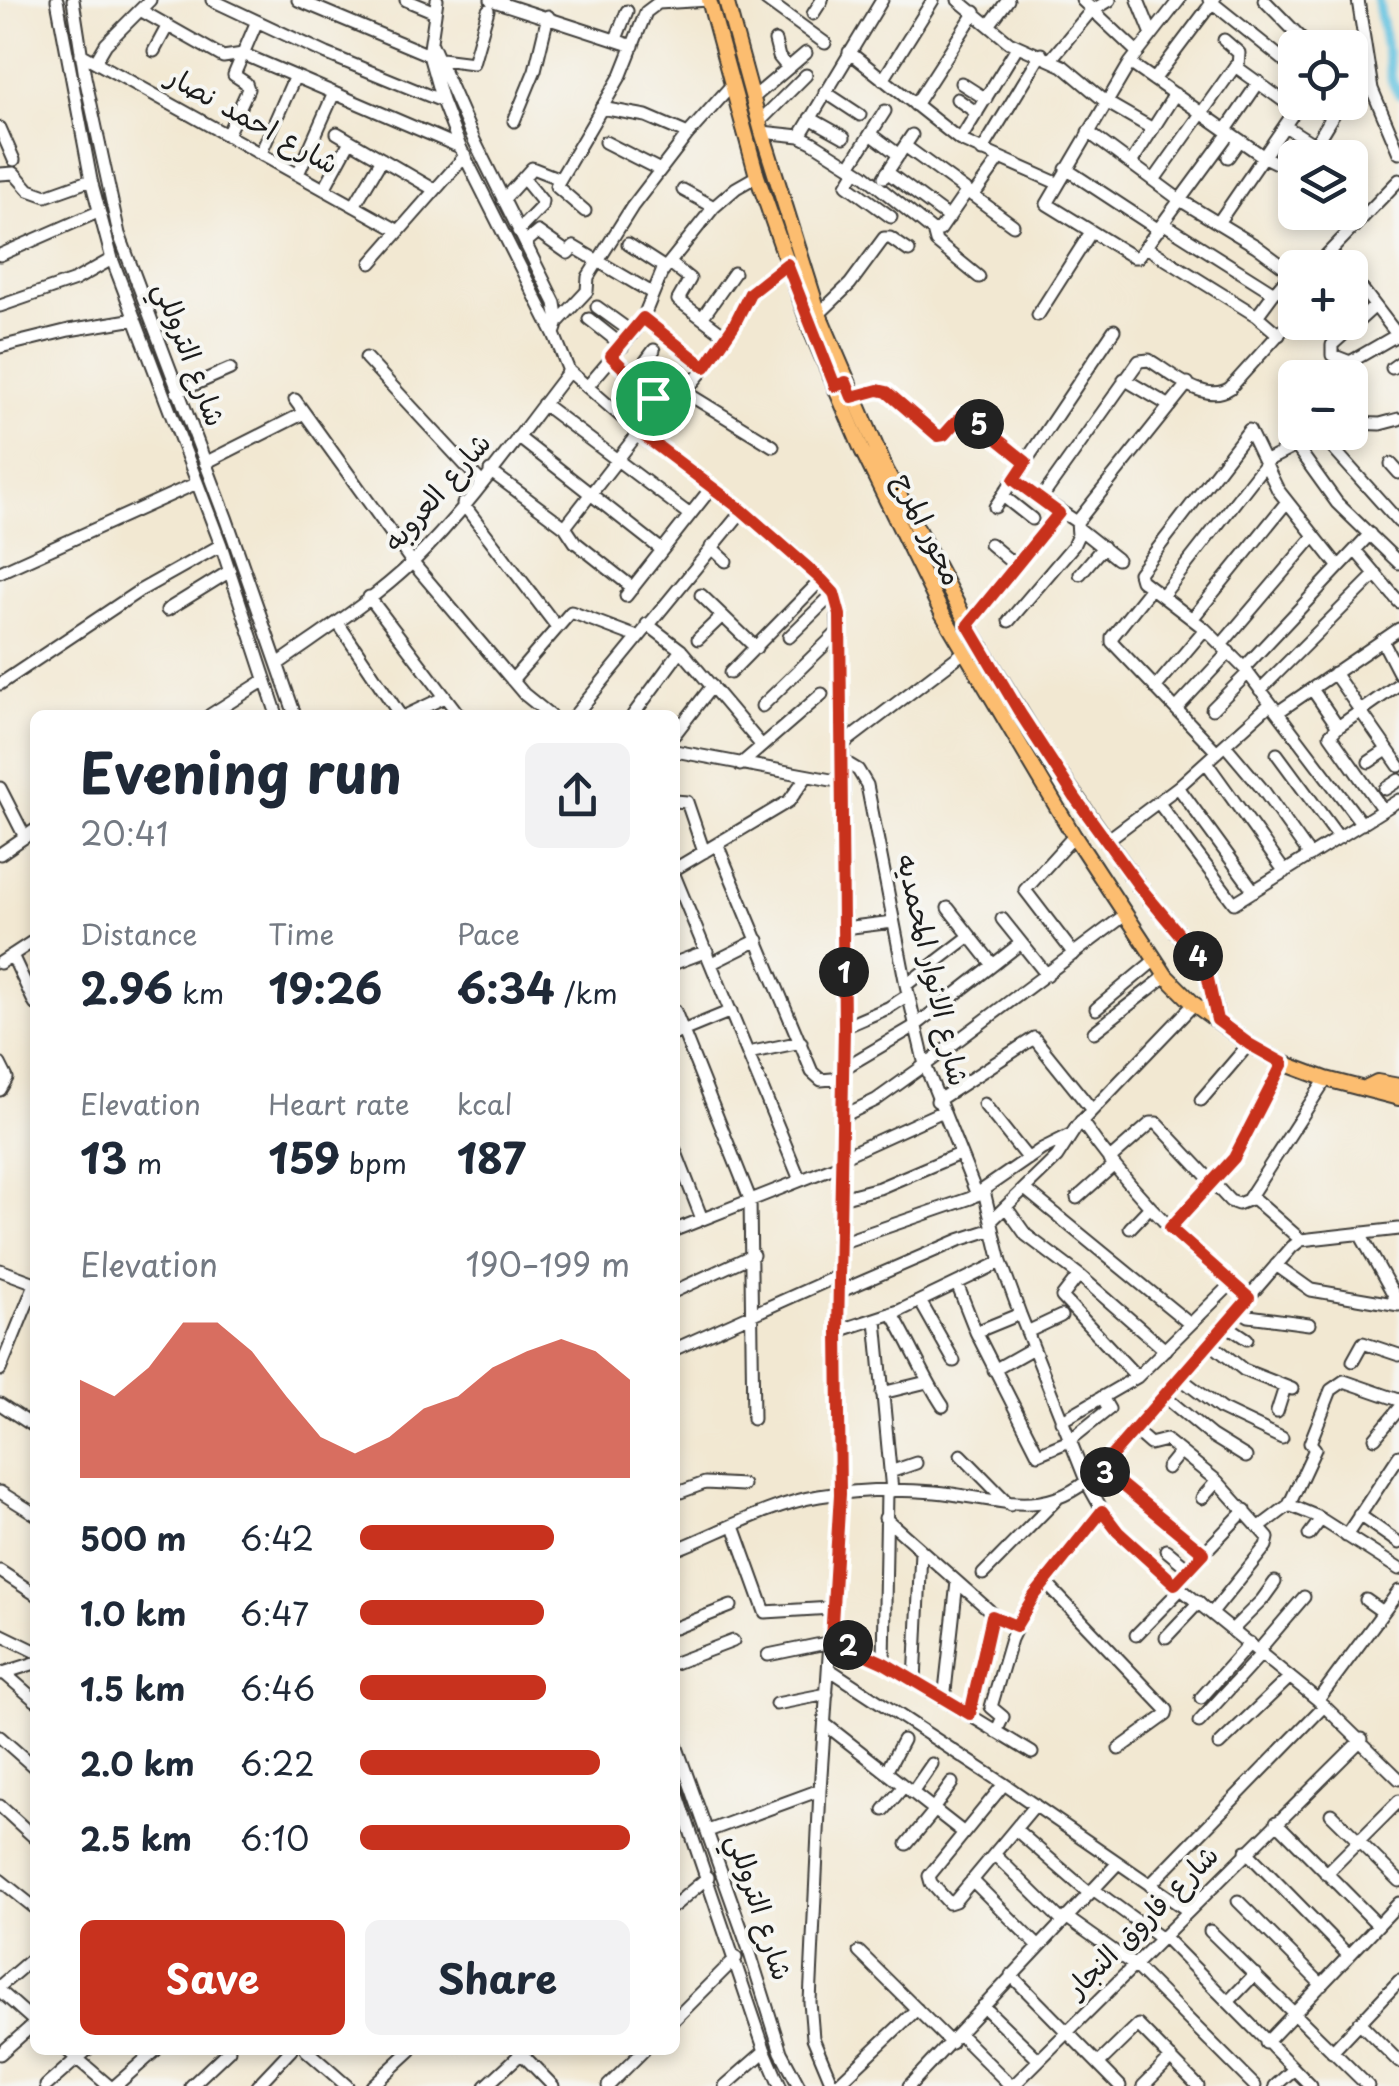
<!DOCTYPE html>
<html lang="en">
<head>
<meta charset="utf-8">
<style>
  :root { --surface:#fff; --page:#f2f2f3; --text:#1f2937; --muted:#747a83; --accent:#c8321e }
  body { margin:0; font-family:"Playpen Sans","Playpen Sans Arabic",sans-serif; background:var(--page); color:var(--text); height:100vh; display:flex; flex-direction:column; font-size:38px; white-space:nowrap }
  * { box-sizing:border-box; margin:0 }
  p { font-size:32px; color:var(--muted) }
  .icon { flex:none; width:55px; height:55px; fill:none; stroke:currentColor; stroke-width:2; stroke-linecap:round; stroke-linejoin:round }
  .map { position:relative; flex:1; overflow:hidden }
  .details { position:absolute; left:30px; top:710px; width:650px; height:1345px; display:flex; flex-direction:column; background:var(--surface); border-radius:15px; box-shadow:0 5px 15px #0003 }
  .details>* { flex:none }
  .tools { position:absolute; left:1278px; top:30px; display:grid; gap:20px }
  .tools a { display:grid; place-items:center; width:90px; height:90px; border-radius:15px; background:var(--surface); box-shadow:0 5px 15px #0003; font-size:50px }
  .pin { position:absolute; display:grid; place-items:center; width:85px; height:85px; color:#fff; margin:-42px; border:5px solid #fff; border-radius:50%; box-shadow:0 2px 10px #0007 }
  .km { position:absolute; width:50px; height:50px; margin:-25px; border-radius:50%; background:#222; color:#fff; font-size:28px; line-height:50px; text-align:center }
  .round { display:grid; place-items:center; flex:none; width:105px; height:105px; border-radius:15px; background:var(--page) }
  .headline { display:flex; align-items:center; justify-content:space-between; height:170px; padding:0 50px }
  h1 { font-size:55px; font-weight:700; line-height:75px }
  .figures { display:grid; grid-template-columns:repeat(3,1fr); gap:15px; height:170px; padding:10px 50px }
  .figures div { display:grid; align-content:center }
  .figures b { font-size:42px; font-weight:700 }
  .figures small { font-size:28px; font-weight:400 }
  .figures p { font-size:28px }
  .chart { height:280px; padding:20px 50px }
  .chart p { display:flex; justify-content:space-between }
  .chart svg { width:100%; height:180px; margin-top:10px; fill:var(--accent); opacity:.7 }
  .action { display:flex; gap:20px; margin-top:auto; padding:20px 50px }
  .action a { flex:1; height:115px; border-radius:15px; background:var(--accent); color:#fff; font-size:40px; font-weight:700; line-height:115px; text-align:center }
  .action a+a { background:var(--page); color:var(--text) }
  ul { padding:0 50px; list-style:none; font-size:32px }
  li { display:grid; grid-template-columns:160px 120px 1fr; align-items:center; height:75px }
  li i { height:25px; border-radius:12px; background:var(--accent) }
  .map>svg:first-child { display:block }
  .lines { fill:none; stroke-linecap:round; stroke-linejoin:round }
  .canal { stroke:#62c2e0; stroke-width:10 }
  .minor-casing { stroke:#3c3b37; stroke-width:15 }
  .major-casing { stroke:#3c3b37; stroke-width:18 }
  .minor { stroke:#fff; stroke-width:11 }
  .major { stroke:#fcbd6f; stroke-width:14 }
  .route-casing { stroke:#fff; stroke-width:20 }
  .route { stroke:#c8321e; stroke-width:12 }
  .labels { text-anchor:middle; stroke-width:8; stroke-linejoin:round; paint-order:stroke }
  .street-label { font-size:28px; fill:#1c1c1c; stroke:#f6f6f2 }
</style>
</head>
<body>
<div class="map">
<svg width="1399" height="2086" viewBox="0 0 1399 2086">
  <rect width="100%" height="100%" fill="#f6f6f2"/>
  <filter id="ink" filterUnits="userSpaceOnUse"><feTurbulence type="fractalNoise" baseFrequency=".01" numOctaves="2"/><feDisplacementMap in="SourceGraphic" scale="20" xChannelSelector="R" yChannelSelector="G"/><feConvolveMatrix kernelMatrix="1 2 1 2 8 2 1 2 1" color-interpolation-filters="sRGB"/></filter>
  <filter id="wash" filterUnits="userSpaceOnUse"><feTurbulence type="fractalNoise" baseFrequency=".0048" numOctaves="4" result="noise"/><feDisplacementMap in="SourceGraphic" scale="40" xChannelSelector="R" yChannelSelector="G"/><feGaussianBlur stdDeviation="2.25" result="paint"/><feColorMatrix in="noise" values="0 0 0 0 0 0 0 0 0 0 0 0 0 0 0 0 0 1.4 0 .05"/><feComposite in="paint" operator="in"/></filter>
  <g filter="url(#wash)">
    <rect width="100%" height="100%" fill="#f2e8d2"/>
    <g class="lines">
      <path class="canal" d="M1378,0L1392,81L1399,94"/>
    </g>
  </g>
  <g filter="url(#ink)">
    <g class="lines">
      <defs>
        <path id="minor" d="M57,0L91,180L112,259L221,545L277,715
          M73,0L85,77L119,234L227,520L295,715
          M212,0L327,54L442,101
          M298,0L429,55
          M406,0L435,12
          M437,0L429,55L442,101L460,147L554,334L569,371L639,432L743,510L822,579L837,601L843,744L844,1027L838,1331L840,1493L820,1790L810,2002L813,2038L833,2086
          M491,0L633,46
          M766,0L825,43
          M958,0L1009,42L1063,66L1106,102L1153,129
          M1082,0L1137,52
          M1138,0L1151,32
          M1179,0L1130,63L1047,204L1133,257H1138L1229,133
          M1209,0L1295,69
          M1264,0L1311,48
          M1358,0L1372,89L1399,153
          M140,10L223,57L243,54L460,147
          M813,14L822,0
          M990,24L1008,0
          M616,39L627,11
          M1224,40L1239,53L1238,66
          M775,41L779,57L788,68
          M431,42L473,138L555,303L558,322L554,334
          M154,51L168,25
          M849,52L960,140L1057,183
          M81,54L399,231
          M441,59L473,63L488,10
          M1051,59L1090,12L1110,0
          M96,61L106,44L150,0
          M1130,63L1264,157L1295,172
          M883,80L933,0
          M1154,80L1214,0
          M1350,82L1370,77
          M961,83L986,99
          M825,92L860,115
          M753,98L806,53
          M957,99L977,113
          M1310,102L1332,117
          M915,105L975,12
          M601,108L646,116L688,134
          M810,118L844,137
          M514,121L535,70L548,16
          M759,122L806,75
          M1285,126L1315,145
          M0,128L14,160
          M1226,130L1259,82
          M762,132L800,136L812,142L864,175L933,231L936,242L979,277
          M1088,132L1180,200L1256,246L1295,275
          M228,133L248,89L246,83L234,75L257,21
          M337,133L435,190
          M871,134L899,155
          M800,136L882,0
          M960,140L1017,47
          M605,142L660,170
          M905,146L1013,225
          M982,151L1041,54
          M261,153L295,76
          M1228,157L1240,140
          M1307,158L1341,102
          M1131,163L1175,94
          M850,166L885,111
          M1066,169L1159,230
          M856,170L847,185L891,217
          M887,172L949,218
          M0,174L14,173L29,190L46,196L91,180
          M298,174L334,93
          M884,177L912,135
          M1154,180L1235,66L1296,110
          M324,189L350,141
          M683,190L714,207
          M973,196L999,160
          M503,200L532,168L560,179
          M354,206L382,159
          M585,211L556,186L621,75L646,12L658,3L709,0
          M1163,223L1274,293L1292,272
          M1218,223L1301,102
          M518,231L541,207L542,201L524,179
          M933,231L940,230L967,191
          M525,243L538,232L568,253L574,247L652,293
          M628,244L665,268
          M1146,247L1257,316L1279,335
          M1330,252L1345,268
          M0,255L98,212
          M371,263L465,156
          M670,263L690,279L678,300L726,336
          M1314,268L1399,180
          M1350,273L1399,337
          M0,306L75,280L112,259
          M1375,306L1332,345V355L1350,362L1397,335
          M597,307L633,333
          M819,314L850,284L884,238H890L909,251
          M1038,315L1091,232
          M1257,316L1274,293
          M643,318L705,367
          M702,318L734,273
          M589,319L623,346
          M558,322L587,291L588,277L632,207L688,134L731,86
          M0,347L69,330L135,319
          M611,357L667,411
          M366,358L481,482
          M1392,368L1399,363
          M634,377L654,350
          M1124,379L1170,406
          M587,387L633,333L643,318L662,272L714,207L736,188L757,176
          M177,392L230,369
          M685,392L773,446
          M852,397L878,391L887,393L940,436L961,416L967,415L1026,462
          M653,398L680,370
          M295,400L412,562L524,694L550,715
          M543,404L690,515
          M1350,423L1380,424L1399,419
          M1320,434L1399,522
          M518,437L662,550
          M1296,446L1337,503L1399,563
          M205,463L304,413
          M1391,464L1399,473
          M490,471L565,527L575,542L633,588
          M1013,480L1077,522L1188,383
          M1003,496L1032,519
          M1040,500L1139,361L1149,360C1171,373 1205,405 1230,388L1295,316
          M463,504L557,627
          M995,507L1114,330
          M565,527L639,432L677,401L700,374L734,325L750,293L787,264
          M1078,528L1117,559
          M990,544L1016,566
          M711,547L726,561
          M1355,550L1399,602
          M1339,567L1278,490L1249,430L1139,573L1141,580L1205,629L1244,668L1362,824
          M0,572L197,483
          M1080,574L1103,547
          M1151,588L1112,637V642L1217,752
          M701,595L756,648
          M626,596L712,487
          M1162,596L1268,460L1323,432
          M369,597L459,715
          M167,610L230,571
          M1192,619L1286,503
          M1009,621L1073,546L1078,535L1077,522
          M338,623L400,715
          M647,624L681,650L762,746
          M968,625L1059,513
          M789,637L834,593
          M698,639L722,616
          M1382,640L1399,673
          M1222,644L1313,537
          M278,664C323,632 372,601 413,562C471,505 519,435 569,371
          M1244,668L1370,534
          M730,673L822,579
          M1334,673L1399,766
          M512,680L571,612L637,637
          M0,684L139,591L221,545
          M1155,688L1205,629
          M1312,689L1338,727L1330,735L1383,810
          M1260,690L1376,574
          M762,706L840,630
          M1176,709L1229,652
          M1212,709L1248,673
          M1278,712L1399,629
          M210,715L265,680
          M407,715L445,697
          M575,715L743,510
          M633,715L681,650
          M1338,727L1399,684
          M675,734L712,686
          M843,744L964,652
          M1225,745L1263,790L1310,856
          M675,751L842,782
          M1277,754L1339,838
          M843,761L858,770L867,785L906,985L925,1065L977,1195
          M1206,762L1285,872
          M1369,762L1387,750
          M740,765L822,694
          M1178,787L1254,891
          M0,788L25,837
          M1385,789L1399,780
          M675,801L687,802L704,852
          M1158,802L1234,903L1399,800
          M1106,841L1178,787L1270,704
          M717,844L812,1072L821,1080L843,1078
          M0,854L35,830
          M675,869L789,801L807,776
          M675,877L800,1180
          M948,908L993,965
          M1002,919L1047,975
          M844,928L893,922
          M1074,954L1025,890L1074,836
          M12,955L35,1004
          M0,963L35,940
          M675,963L707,951
          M712,963L758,940
          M906,985L970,936
          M1096,1009L1155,960
          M675,1011L750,1199L753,1419
          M844,1027L888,1008L908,995
          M1094,1032L1166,976
          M675,1034L731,1011
          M748,1053L801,1042
          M0,1064L7,1078L0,1090
          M844,1068L915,1026L1021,943
          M1201,1100L1249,1044
          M937,1101L1034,1038L1092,1110
          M984,1104L1028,1159
          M843,1116L876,1100L925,1065L1125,915
          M1081,1121C1128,1189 1185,1247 1249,1298
          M675,1150L702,1219
          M842,1157L941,1112
          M1109,1160L1151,1123H1157L1230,1201L1238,1204L1253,1198L1301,1240
          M1025,1189L1190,1324
          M984,1191L1001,1262L1020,1314L1087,1483L1109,1522L1181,1589L1318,1700L1399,1779
          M841,1198L879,1188L959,1154
          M1077,1198L1113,1166
          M1249,1198L1326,1079
          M1006,1207L1026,1235L1079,1275L1165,1350
          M991,1221L1057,1157L1077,1126L1194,1004
          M1130,1228L1150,1207
          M1170,1228L1234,1158L1283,1063
          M675,1230L842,1164
          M1360,1234L1399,1304
          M840,1243L971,1198L1042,1149L1070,1135
          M1276,1265L1311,1290L1399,1305
          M0,1270L35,1283
          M1079,1275L1062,1297L1137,1377
          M957,1284L976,1332L1038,1454L1069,1441L1109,1409L1102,1397
          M675,1291L753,1255
          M839,1292L959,1240L993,1229
          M920,1301L954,1361
          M1239,1310L1249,1316L1309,1324
          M892,1313C911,1344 923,1376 943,1406
          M876,1320L892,1491
          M1226,1325L1247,1339
          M838,1331L899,1311L1001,1262
          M976,1332L1020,1314
          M1027,1332L1061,1316
          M1210,1343L1244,1370L1292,1389
          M675,1349L840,1275
          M1353,1361L1363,1343L1399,1355
          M0,1370L35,1284
          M994,1370L1033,1348
          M1180,1378L1221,1409L1282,1438
          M882,1393L927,1382
          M1165,1397L1212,1436L1246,1457
          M0,1404L35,1427
          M1277,1412L1285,1387
          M1061,1421L1137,1377L1231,1284
          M1134,1430L1150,1444L1166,1440L1217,1481L1268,1538L1266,1546L1212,1613
          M1375,1438L1399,1409
          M961,1455L1010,1505
          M1101,1468L1204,1553
          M1167,1468L1180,1452
          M890,1472L916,1463
          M0,1492L35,1514
          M675,1494L705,1483L743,1485
          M1202,1498L1217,1481
          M1289,1505L1316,1516L1399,1569
          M1359,1515L1399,1543
          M885,1518L989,1610L996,1619L1016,1626
          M734,1526L765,1612L832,1608
          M1260,1527L1289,1505L1315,1449L1310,1443L1331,1390L1344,1381L1399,1400
          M1309,1535L1321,1519
          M1346,1536L1399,1456
          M675,1550C721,1532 770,1504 819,1496C856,1490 898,1489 935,1492C1000,1498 1047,1524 1101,1468L1292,1247L1301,1240L1399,1229
          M1166,1550L1189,1569
          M0,1571L35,1594
          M983,1574L1057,1499
          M1045,1582L1167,1710L1166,1715L1119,1749
          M1175,1583L1245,1510
          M1366,1600L1383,1612
          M675,1628L731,1606
          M1232,1630L1262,1600L1275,1582
          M0,1634L35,1651
          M1136,1635L1181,1589
          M1166,1637L1199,1602
          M831,1639L884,1663L1032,1753
          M1259,1650L1304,1597
          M768,1655L831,1642
          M675,1663L733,1641
          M884,1663L887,1491
          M829,1669L1004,1784L1187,1910
          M4,1673L35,1700
          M0,1674L35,1663
          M915,1682L921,1551
          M1201,1698L1250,1643
          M944,1700L957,1582
          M1318,1700L1399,1591
          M776,1704L827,1694
          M970,1714L993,1616
          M1199,1722L1262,1653
          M825,1724L964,1833
          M996,1732L1003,1717L991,1707L1011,1639L1024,1612L1102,1511
          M0,1737L35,1768
          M675,1742L748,1947L781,2052L799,2086
          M1219,1745L1290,1677
          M886,1772L903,1740
          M1004,1784L929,1876L931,1883L949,1903L955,1901L1035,1805
          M675,1786L765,2051L780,2086
          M912,1793L932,1764
          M0,1806L35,1838
          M933,1809L952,1783
          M884,1810L904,1786
          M1331,1814L1399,1881
          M1276,1822L1378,1925
          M1015,1829L1089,1893
          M708,1831L820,1790
          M907,1844L935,1810
          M1246,1851L1349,1956
          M994,1854L1062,1921
          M1326,1874L1399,1801
          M0,1880L35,1908
          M972,1880L1038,1946
          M1150,1885L1324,1706
          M1093,1889L1160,1938
          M1238,1901L1322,1985
          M675,1905L708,1877
          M1066,1917L1135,1966L1255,2086
          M1210,1931L1368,2086
          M1163,1936L1311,2086
          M859,1952L951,2043
          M1011,1975L1120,2086
          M0,1986L35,1956
          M0,1991L35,2022
          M1228,2002L1255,1974
          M983,2006L1039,2060
          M675,2019L736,1958
          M1359,2022L1399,2062
          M959,2034L1009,2084H1015L1362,1739
          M1266,2043L1399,1903
          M67,2050L109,2086
          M306,2050L347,2086
          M518,2050L553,2086
          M1332,2052L1399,1981
          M0,2054L35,2023
          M1099,2063L1138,2025L1198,2086
          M46,2086L87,2050
          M115,2086L156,2050
          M191,2086L229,2050
          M257,2086L291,2050
          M372,2086L411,2050
          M486,2086L525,2050
          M608,2086L644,2050
          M725,2086L765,2051
          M836,2086L917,2009
          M909,2086L1118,1863
          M1143,2086L1171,2058
          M1275,2086L1294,2069"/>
        <path id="major" d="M709,0L757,176L812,333L862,450L942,613L1074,836L1166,976L1194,1004L1249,1044L1283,1063L1326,1079L1399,1098
          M726,0L762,132L819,314L886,470L968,625L1048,757L1139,886L1205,965L1217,1019
          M1367,1087L1377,1082L1399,1086"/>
      </defs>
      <use href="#minor" class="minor-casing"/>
      <use href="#major" class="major-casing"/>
      <use href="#minor" class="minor"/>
      <use href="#major" class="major"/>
    </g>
  </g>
  <g class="lines" filter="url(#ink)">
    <defs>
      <path id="route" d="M787,264L835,386L846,382L852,397L878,390L887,392L938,436L944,435L962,415H968L1026,462L1014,480L1059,513L968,625L1020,713L1076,799L1139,886L1205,965L1217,1020L1249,1044L1283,1063L1234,1158L1170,1228L1249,1298L1101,1468L1204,1553L1175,1584L1118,1532L1102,1511L1034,1596L1016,1626L992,1616L970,1714L884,1663L831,1639L840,1494L838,1331L844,1027L840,615L834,593L822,580L742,510L639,432L667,411L611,356L643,318L705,367L734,325L750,293Z"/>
    </defs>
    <use href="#route" class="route-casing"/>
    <use href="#route" class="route"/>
  </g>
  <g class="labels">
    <g class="street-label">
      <text transform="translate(253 120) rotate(29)" y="10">شارع احمد نصار</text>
      <text transform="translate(190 354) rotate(69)" y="10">شارع التروللي</text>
      <text transform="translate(437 492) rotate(-49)" y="10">شارع العروبه</text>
      <text transform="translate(928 529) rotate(64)" y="10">محور المرج</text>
      <text transform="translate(933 970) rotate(77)" y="10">شارع الانوار المحمديه</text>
      <text transform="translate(760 1907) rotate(72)" y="10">شارع التروللي</text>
      <text transform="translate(1142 1921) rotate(-45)" y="10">شارع فاروق النجار</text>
    </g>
  </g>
</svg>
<div class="tools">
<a><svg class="icon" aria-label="locate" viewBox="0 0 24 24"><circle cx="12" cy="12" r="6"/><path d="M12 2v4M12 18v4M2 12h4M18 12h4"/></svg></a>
<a><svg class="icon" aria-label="layers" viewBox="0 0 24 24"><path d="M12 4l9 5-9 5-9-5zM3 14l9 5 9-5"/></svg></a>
<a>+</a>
<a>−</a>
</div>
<div class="pin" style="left:653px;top:398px;background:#1e9e55"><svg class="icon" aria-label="arrive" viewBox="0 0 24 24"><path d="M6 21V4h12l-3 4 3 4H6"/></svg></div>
<b class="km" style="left:844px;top:972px">1</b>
<b class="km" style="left:848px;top:1645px">2</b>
<b class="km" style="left:1105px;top:1472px">3</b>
<b class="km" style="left:1198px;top:956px">4</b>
<b class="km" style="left:979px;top:424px">5</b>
<section class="details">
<div class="headline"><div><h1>Evening run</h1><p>20:41</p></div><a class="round"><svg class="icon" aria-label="share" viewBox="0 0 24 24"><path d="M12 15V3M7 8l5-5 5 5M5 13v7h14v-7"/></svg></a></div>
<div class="figures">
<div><p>Distance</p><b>2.96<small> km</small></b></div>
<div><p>Time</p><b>19:26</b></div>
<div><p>Pace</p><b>6:34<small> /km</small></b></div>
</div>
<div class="figures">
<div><p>Elevation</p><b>13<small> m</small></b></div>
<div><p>Heart rate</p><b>159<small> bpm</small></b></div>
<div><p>kcal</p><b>187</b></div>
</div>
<div class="chart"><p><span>Elevation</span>190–199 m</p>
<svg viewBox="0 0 160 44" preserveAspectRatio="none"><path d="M0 44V20L10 24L20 17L30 6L40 6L50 13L60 24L70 34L80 38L90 34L100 27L110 24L120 17L130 13L140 10L150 13L160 20V44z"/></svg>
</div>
<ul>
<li><b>500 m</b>6:42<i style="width:72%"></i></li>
<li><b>1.0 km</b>6:47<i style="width:68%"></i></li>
<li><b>1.5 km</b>6:46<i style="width:69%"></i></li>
<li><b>2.0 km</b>6:22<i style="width:89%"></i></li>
<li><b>2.5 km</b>6:10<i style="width:100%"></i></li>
</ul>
<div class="action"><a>Save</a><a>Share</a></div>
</section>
</div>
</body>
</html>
